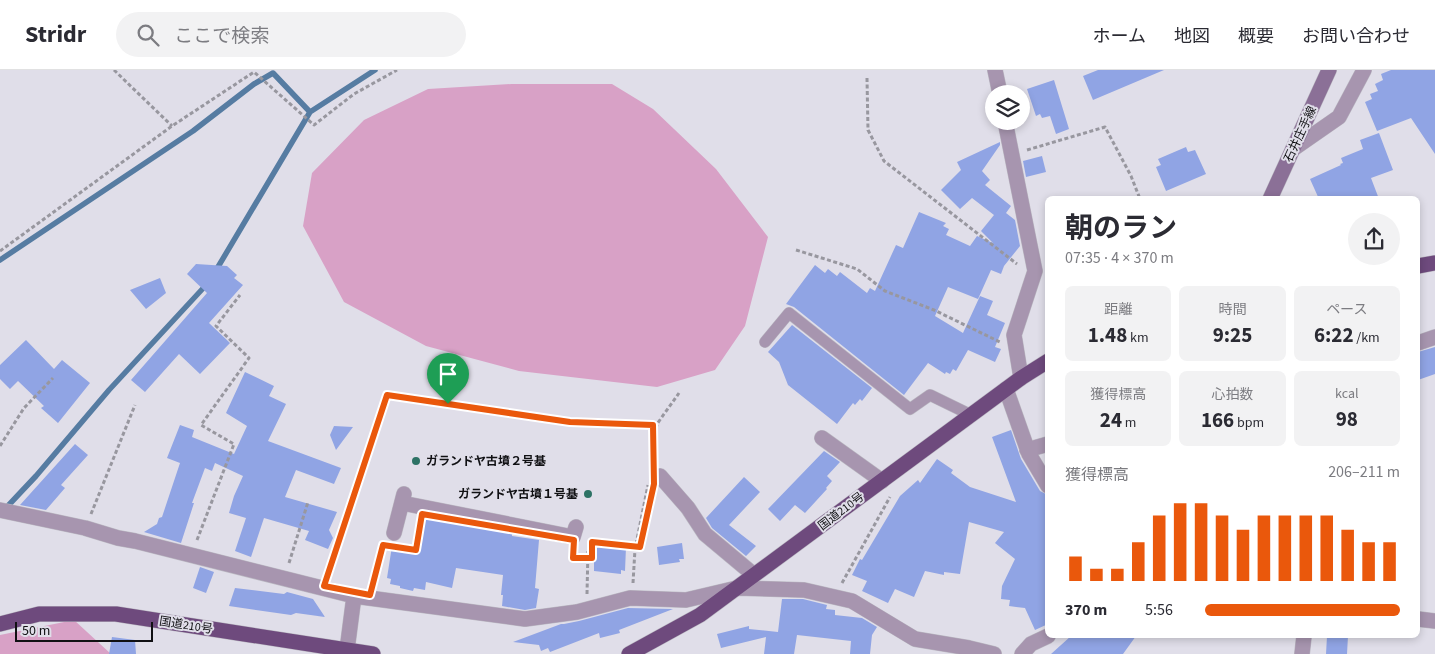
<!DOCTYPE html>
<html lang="ja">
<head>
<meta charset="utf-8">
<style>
  :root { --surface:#fff; --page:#f2f2f3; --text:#2b2b33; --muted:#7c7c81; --line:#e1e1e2; --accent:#ea580c }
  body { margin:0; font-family:"Source Sans 3","Noto Sans JP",sans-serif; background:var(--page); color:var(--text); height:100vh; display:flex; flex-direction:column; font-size:19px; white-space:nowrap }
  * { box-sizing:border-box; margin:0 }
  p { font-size:16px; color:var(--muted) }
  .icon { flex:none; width:28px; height:28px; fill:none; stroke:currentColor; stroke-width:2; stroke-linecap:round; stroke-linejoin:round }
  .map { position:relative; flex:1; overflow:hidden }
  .drawer { position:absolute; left:1045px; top:126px; width:375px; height:442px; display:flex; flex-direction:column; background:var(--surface); border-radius:8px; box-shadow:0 2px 8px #0003 }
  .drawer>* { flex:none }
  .controls { position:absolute; left:985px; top:15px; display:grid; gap:10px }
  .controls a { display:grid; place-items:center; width:45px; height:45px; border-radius:50%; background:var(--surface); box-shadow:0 2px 8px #0003; font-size:25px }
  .scale { position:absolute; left:15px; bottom:12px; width:138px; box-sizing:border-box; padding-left:5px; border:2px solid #101013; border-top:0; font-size:14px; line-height:18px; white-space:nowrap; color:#101013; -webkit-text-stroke:4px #e0dee9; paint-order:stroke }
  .pin { position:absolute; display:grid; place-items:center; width:42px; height:42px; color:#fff; margin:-51px -21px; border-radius:50% 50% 50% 0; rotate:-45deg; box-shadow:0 0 5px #0007 }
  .pin .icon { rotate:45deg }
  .round { display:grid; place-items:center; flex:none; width:52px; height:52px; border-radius:26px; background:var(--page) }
  .headline { display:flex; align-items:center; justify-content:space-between; height:85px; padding:0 20px }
  h1 { font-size:28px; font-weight:700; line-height:38px }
  .metrics { display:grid; grid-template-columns:repeat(3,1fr); gap:8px; height:85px; padding:5px 20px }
  .metrics div { display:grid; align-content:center; border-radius:8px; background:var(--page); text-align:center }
  .metrics b { font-size:21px; font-weight:700 }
  .metrics small { font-size:14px; font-weight:400 }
  .metrics p { font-size:14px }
  .chart { height:140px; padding:10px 20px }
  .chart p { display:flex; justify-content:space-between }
  .chart svg { width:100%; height:90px; margin-top:5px; stroke:var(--accent); stroke-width:6 }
  ul { padding:0 20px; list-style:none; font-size:16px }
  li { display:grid; grid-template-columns:80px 60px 1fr; align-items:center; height:38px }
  li i { height:12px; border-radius:6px; background:var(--accent) }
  header { display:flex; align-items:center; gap:30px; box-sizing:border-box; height:70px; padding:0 25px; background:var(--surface); border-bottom:1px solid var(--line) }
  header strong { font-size:24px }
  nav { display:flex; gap:28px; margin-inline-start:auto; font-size:18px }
  .search { width:350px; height:45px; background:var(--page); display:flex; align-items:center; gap:12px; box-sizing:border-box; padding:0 18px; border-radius:28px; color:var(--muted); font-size:19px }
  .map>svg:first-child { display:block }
  .green { fill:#d8a1c6 }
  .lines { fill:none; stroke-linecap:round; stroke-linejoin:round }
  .stream { stroke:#567ca2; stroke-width:5.5 }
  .building { fill:#90a4e4 }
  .service-casing { stroke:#bbb9c2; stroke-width:12 }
  .pedestrian-casing { stroke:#bbb9c2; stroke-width:16 }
  .minor-casing { stroke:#bbb9c2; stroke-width:16 }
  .secondary-casing { stroke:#bbb9c2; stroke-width:16 }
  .trunk-casing { stroke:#bbb9c2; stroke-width:16 }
  .path { stroke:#98979f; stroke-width:3; stroke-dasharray:4 2.5; stroke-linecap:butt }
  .service { stroke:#a795af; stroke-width:11 }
  .pedestrian { stroke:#a795af; stroke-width:15 }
  .minor { stroke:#a795af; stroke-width:15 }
  .secondary { stroke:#8b7097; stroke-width:15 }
  .trunk { stroke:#6e4a7d; stroke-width:15 }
  .route-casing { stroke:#fff; stroke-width:10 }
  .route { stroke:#ea580c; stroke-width:6 }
  .poi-dot { fill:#2d7265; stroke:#e0dee9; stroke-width:2 }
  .labels { text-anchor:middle; stroke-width:4; stroke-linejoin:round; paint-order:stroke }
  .street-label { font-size:12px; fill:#101013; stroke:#e0dee9 }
  .poi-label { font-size:12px; font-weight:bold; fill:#101013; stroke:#e0dee9; text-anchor:start }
</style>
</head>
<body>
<header>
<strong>Stridr</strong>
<div class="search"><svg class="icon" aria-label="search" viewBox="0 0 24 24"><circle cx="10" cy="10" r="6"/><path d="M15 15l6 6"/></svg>ここで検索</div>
<nav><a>ホーム</a><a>地図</a><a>概要</a><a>お問い合わせ</a></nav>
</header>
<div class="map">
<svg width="1435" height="584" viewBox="0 0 1435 584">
  <rect width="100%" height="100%" fill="#e0dee9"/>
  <path class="green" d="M512,14H612L653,39L716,99L768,167L745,256L715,300L657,317L519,301L426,276L344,232L303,156L312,103L364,50L428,19Z
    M74,550L111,584H0V565Z"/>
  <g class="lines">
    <path class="stream" d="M0,190L193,61L254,14L273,3L310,42
      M215,202L310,42L375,0
      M5,439L36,406L109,320L207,214"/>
  </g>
  <path class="building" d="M1098,0H1164L1093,30L1083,6Z
    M1391,0H1435V84L1411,48L1377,61L1365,32L1372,29L1370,24L1378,21L1375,14L1383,10L1381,4Z
    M1054,10L1069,59L1056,64L1050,46L1042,48L1040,44L1036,46L1027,19Z
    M1379,63L1393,100L1371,108L1379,129H1319L1310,109L1341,95L1340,94L1343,93L1341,88L1363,79L1360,70Z
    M1000,72V75L982,101L990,110L985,115L1011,136L1006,143L1015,150L1020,176L1004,196L1001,204L991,200L978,229L948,217L935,246L963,263L980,226L993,231L987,245L1005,253L995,277L1001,279L995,292L968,280L956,301L953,299L950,304L946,302L945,304L928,293L904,325L794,237L786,234L815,195L825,203L828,199L837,206L840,202L867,223L870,218L875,221L896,175L903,178L919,142L946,153L943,156L949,159L946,165L970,176L977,166L993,173L981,161L994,145L972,128L960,139L941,120L961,100L957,92Z
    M1186,77L1188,82L1195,80L1206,104L1166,121L1156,97L1161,95L1158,89Z
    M1042,86L1046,102L1026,107L1023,91Z
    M196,194L227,196L237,205L234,208L243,215L209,253L230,273L200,304L179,284L145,322L131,310L207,223L187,204Z
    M160,208L166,223L146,239L130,220Z
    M792,255L872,318L862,331L860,329L855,335L853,333L837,354L788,315L779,292L768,282Z
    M26,270L54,299L62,290L90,313L58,353L41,338L44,336L18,311L10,319L0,309V295Z
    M1435,277V304L1418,310V282Z
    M245,302L274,316L269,326L286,334L268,371L341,398L334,414L296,400L285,427L337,442L329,460L333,468L328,479L305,470L309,461L264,448L251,487L235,481L246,448L229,443L234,426L243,406L215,393L212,401L205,398L192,433H194L181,473L144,462L157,454L159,448L162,447L180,393L167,388L180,355L194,360L192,367L234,384L247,356L226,343Z
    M334,356L353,357L336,380L330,365Z
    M1011,360L1021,389L1040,421L1048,425V554L1035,560L1025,538L1009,536L1010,530L1001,529L1002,516L1015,489L995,473L1004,462L969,452L960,504L944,502V505L925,501L914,527L895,519L888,533L862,521L867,511L852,505L860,489L862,490L900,426L918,410L920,413L937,389L953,400L951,403L970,417L1016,432L992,367Z
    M75,374L88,385L61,415L65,418L46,440L20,435Z
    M824,381L840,392L827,406L832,411L826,418L827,419L805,443L795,435L780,451L768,439Z
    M744,407L760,422L729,455L756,476L746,486L712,458L706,448Z
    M423,447L512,464V466L539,470L535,518L539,519L536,538L525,540L502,536L503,525H501L503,505L456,498L452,518L426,512L425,520L414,518L413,521L400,518V516L390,514L391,509L387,508L392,476L416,481Z
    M682,473L684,489H679L680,492L659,495L657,477Z
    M594,475L626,477L625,501L621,500V504L594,501Z
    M200,497L214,502L206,523L193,518Z
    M235,518L284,524L287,522L313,529L325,547L296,543L291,545L229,536Z
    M782,529H803L827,535L826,539L835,540V545L862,548L877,557L872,565L870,584H850L851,571L797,565L794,584H764L766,567L721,578L717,564L749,556V559L778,562Z
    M628,538L673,539L619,560L620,563L600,568L599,563L550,582L548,578L541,581L539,575L513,572L561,554H564L579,551Z
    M1071,566H1136L1123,584H1051Z
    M1327,566H1348L1347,584H1326Z
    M112,567L135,570L136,584H109Z"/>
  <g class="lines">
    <defs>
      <path id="service" d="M765,272L789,243L910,339L930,325L971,345"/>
      <path id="pedestrian" d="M402,433L573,467L576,457
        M394,463L404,424"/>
      <path id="minor" d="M995,0L1000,24
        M1005,51L1035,201L1014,265L1021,308
        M1293,79L1339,47L1364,0
        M1418,273L1435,267
        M1006,319L1029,384L1048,416
        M822,368L882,411
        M1027,380L1048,374
        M660,406L688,438L705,464L754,505
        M0,440L85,458L118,468L135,471L354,526L347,580
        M354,526L525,549L577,542L630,528L686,530L737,518L804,520L852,531L915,569L969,578L994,584
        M1418,549L1435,551
        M1022,584L1031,574L1048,566
        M1302,584L1304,566"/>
      <path id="secondary" d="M1270,129L1329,0"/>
      <path id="trunk" d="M1418,196L1435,193
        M0,554L39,544H116L373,584
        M629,584L700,545L1021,308L1048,291"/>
    </defs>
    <use href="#service" class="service-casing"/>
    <use href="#pedestrian" class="pedestrian-casing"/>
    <use href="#minor" class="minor-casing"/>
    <use href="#secondary" class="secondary-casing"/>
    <use href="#trunk" class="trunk-casing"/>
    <path class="path" d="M114,0L172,56
      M867,8L868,60L884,91L1017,194
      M1027,80L1105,57L1131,106L1140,129
      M796,180L857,199L885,221L934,240L1000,272
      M0,181L172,56L254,2L314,55L354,24L397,0
      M387,325L570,352L653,355L654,414L639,477L592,472L591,488H573L574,470L422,444L416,480L383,475L370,525L324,516Z
      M655,365L657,354L679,323
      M0,376L24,338L53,308
      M91,444L135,335
      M197,470L234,374L201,355L249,288L216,256L240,225
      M289,493L308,432
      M633,513L635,479L648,415
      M842,513L890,427
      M587,524L588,479"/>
    <use href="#service" class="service"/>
    <use href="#pedestrian" class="pedestrian"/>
    <use href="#minor" class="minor"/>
    <use href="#secondary" class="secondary"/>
    <use href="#trunk" class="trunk"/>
  </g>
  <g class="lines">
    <defs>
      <path id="route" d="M387,325L570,352L653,355L654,414L640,477L592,472V488H573L574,470L422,444L416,480L383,475L370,525L324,516Z"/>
    </defs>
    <use href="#route" class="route-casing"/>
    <use href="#route" class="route"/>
  </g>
  <g class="poi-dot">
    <circle cx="416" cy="391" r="5"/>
    <circle cx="588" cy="424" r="5"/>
  </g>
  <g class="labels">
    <g class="street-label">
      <text transform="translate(1300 64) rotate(-65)" y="4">石井庄手線</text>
      <text transform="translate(841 441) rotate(-37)" y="4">国道210号</text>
      <text transform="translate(186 555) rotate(9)" y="4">国道210号</text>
    </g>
    <g class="poi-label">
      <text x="426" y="395">ガランドヤ古墳２号基</text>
      <text x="578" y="428" text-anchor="end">ガランドヤ古墳１号基</text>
    </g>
  </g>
</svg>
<div class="controls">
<a><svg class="icon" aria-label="layers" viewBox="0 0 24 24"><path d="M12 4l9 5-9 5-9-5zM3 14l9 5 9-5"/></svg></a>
</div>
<div class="scale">50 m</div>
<div class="pin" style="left:448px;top:334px;background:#1e9e55"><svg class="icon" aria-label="arrive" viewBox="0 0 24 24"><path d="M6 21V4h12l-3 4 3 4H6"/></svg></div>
<section class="drawer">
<div class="headline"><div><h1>朝のラン</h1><p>07:35 · 4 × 370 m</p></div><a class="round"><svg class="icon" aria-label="share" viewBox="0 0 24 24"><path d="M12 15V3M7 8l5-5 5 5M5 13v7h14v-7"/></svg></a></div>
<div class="metrics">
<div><p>距離</p><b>1.48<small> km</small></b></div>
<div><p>時間</p><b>9:25</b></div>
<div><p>ペース</p><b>6:22<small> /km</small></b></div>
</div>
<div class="metrics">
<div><p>獲得標高</p><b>24<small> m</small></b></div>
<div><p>心拍数</p><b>166<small> bpm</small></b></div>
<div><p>kcal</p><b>98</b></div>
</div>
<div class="chart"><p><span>獲得標高</span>206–211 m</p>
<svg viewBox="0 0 160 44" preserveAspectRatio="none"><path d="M5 44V32M15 44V38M25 44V38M35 44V25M45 44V12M55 44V6M65 44V6M75 44V12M85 44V19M95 44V12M105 44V12M115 44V12M125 44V12M135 44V19M145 44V25M155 44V25"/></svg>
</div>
<ul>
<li><b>370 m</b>5:56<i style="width:100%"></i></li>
</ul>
</section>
</div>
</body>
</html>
